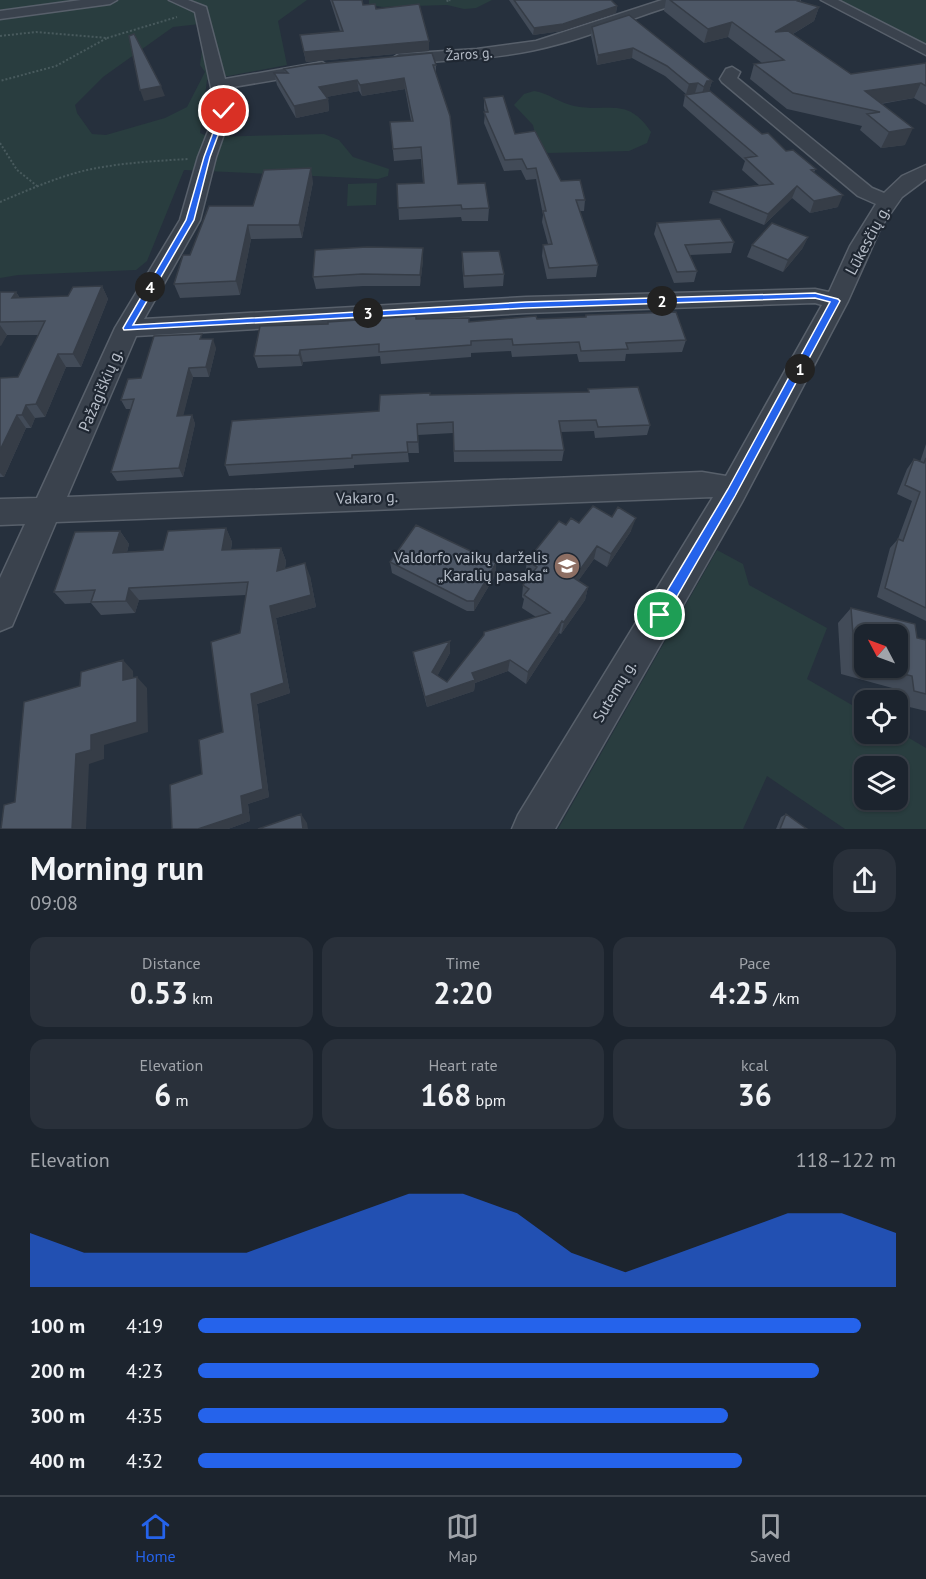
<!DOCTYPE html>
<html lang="en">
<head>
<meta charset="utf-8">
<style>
  :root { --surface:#1c242e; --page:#29303a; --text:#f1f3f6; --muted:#a0a4aa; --line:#3a414a; --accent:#2563eb }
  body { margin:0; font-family:"PT Sans",sans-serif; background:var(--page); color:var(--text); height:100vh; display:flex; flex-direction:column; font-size:22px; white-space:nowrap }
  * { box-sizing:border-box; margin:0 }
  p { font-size:20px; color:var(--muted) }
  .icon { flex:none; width:33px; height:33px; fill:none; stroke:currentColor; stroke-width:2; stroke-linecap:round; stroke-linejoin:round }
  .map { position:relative; height:829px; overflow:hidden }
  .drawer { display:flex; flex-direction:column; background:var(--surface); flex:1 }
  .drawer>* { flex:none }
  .needle { width:39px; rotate:311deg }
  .controls { position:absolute; left:854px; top:624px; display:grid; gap:12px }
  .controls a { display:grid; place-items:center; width:54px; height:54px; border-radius:12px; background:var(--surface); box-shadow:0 2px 4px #0004,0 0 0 2px var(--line); font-size:30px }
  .pin { position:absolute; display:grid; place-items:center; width:51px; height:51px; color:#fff; margin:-26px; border:3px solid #fff; border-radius:50%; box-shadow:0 2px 6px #0007 }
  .km { position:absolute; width:30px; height:30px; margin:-15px; border-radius:50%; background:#222; color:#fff; font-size:16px; line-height:30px; text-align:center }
  .round { display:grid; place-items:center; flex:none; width:63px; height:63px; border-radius:18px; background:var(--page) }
  .overview { display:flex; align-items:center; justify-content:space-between; height:102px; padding:0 30px }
  h1 { font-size:33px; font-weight:700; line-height:45px }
  .figures { display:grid; grid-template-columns:repeat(3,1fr); gap:9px; height:102px; padding:6px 30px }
  .figures div { display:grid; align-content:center; border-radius:15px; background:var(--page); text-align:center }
  .figures b { font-size:30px; font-weight:700 }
  .figures small { font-size:16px; font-weight:400 }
  .figures p { font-size:16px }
  .chart { height:168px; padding:12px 30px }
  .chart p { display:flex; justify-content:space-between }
  .chart svg { width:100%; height:108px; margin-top:6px; fill:var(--accent); opacity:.7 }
  ul { padding:0 30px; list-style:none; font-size:20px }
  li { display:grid; grid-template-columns:96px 72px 1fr; align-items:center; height:45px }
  li i { height:15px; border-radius:8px; background:var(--accent) }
  .dock { display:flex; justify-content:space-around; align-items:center; height:84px; border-top:2px solid var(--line); background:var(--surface); font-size:16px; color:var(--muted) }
  .dock a { display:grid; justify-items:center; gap:3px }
  .dock .selected { color:var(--accent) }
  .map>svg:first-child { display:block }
  .green { fill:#293d3f; fill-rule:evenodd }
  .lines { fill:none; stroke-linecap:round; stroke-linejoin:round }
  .street-casing { stroke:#58606b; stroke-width:3 }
  .path { stroke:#485a5d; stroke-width:2; stroke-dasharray:2 2; stroke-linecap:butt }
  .street { fill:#3a424d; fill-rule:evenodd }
  .wall { fill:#424b58; fill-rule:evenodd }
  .shaded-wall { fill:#363d47 }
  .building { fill:#4d5766; stroke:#363d47; stroke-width:1.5 }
  .route { fill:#2563eb; stroke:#fff; stroke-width:1.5 }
  .labels { text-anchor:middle; stroke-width:4.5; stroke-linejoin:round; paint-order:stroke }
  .far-street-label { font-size:14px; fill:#b6bdc8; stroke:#1f2732 }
  .street-label { font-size:16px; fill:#b6bdc8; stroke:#1f2732 }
  .poi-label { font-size:16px; fill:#b6bdc8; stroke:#1f2732; text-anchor:end }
</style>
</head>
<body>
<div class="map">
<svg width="926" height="829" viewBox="0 0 926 829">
  <rect width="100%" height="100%" fill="#26303d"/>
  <path class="green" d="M0,0H307L278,21L287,65L207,80L200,133L209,137L324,134L339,140L353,157L389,169L388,176L378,179L184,170L147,261L136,270L18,275L0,278ZM200,24L202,50L200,65L205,72L187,107L165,118L106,135L92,134L77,113L75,105L103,77L173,27Z
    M369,0H492L476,8L464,9L447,5L383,7L369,5Z
    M835,0H926V46Z
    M534,91C548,93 560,103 574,106C609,113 627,96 651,132L647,143L629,151L548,153L538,147L533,125L514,105L524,94Z
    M377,183L376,205L347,206L348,184Z
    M717,550L743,564L749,585L827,628L807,679L864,712V734H897V731L926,748V829H845L767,776L743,829H558ZM864,766H897V800H864Z"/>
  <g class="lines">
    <defs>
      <path id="street" d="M81,0H117L110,4L0,19V11Z
        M169,0H188L206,7L225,79L322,62L330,67L322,72L227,88L232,111L216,157L200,220L144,319L526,297L815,289L829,292L850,246L876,204L858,196L722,82L720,79L726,69L732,67L740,72L737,78L872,188L884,193L902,176L926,165V179L902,197L881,227L848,301L742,502L555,829H512L518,815L713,497L56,522L12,626L0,631V578L25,524L0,525V499L37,498L115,328L180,220L198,157L216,111L195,12ZM815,303L822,305L726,476L702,472L67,497L136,336L526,313Z
        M662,0H684L682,3C640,14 601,33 559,44C507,59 452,60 399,64L391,59L399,54L477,49L536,41Z
        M821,0H838L926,45V55Z"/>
    </defs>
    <use href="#street" class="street-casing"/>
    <path class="path" d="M447,0L448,2L450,0
      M0,36L36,32L107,38L56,66L0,81
      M107,38L177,17
      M0,143L17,170L37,186
      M0,202C28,190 57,177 87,170C120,163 154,161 188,159"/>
    <use href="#street" class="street"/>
  </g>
  <path class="wall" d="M330,0H362L363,5L376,9L429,51L306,62L300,35L340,31Z
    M509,0H611L617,6L616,13L562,31L533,35Z
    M666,0H801V2L819,7L814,21L793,34L851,74L926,63V105L914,98L881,104L905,145L881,148L860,130L862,126L787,109L750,79L754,64L762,63L728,37L704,43L664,11Z
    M592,27L712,81L709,91L704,92L786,151L816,169L814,172L838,207L810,213L792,198L764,225L709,203L713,191L759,185L742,170L745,161L683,106L685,95L696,93L686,94L665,76L632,58L597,65L591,36Z
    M436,65V74L458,184L489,208L488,221H462L461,217L399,220L397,184L423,183L421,159L394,161L390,122L411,121L405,89L362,96L359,91L326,97L328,99L329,111L296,118L277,85L274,73H285L284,69Z
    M484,98L515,134L561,181L585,200L584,211H580L598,265L596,277L547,279L542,256L543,245L548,244L542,222L543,215L536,179L526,180L521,170L504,171L484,123L485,112L484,108Z
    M313,182L302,238L251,239L240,295L180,298L174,284L190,255L253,206Z
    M657,223L734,242L731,253L690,255L697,271L694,282L674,283L654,234Z
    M808,237L802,249L783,272L747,257L752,245Z
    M462,252L504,274L503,286L464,288L462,264Z
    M423,260L420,286H363L316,289L313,277Z
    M102,286L108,299L81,367H66L45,417L35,418L31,428H26L4,477H0V378L18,377L39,335H7L0,346V292H16L20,298L68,296Z
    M586,315L686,340L682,352L626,354L625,361L579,362L577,354L512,357L511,351L471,353V357L381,364L380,356L303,362L302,366L258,368L254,356L328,324L416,319L469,322L537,319L585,317Z
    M204,339L216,348L209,377H193L183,415H192L195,424L183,477L117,481L111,472L131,409H126L121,400L141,378Z
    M588,389L650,425L647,435L595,438L594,431L561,432L564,450L562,461L454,462L453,433L418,435L419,453H408L409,462L354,465V468L229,476L225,465L379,411L430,395L588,392Z
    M926,444V621L877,597L890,548L898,539L912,501L897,494L907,469L914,459L920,462Z
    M579,523L631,531L607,567L594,559L578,581L588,587L585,600L561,634L559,633L526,684L508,671L475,683L474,691L427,707L415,663L413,652L450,641V653L437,676L447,682L536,617L522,608L524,599L522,597L523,585L529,577L525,574L527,561L566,525Z
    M226,528L232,542L231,550L281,548L286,561L285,569L310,576L316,607L276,618L290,693L257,704L269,797L248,804L250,821L228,829H172L202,774L223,732L246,595L139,600L135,613L101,615L91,603L65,604L54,592L120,531L129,544L127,552L163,550Z
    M390,562L496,563V574L474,611H467L392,573Z
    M851,608L917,638L926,640V711L897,704L896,689L841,674L838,623ZM864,634L897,668H864Z
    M786,814L807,829H776L781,817Z"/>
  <path class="shaded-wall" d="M617,6L616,13L562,31L533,35L534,28Z
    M819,7L814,21L771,47L775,32Z
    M732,22L728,37L704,43L708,29Z
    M429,41V51L306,62L304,52Z
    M633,48L632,58L597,65L598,55Z
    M404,78L405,89L362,96L360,85Z
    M357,80L359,91L321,98L319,87Z
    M707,81H712L709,91H705L701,96L704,87Z
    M698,83L695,93L686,94L689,84Z
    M921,83L914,98L858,107L865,91Z
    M161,86L165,96L144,101L140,90Z
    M328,99L329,111L296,118L294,106Z
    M913,128L905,145L881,148L889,132Z
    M311,168L313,182L302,238L299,225Z
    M797,186L792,198L764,225L768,214Z
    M843,195L838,207L810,213L814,201Z
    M248,225L251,239L240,295L236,281Z
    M808,237L802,249L783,272L788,260Z
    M423,248V260L420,286V275Z
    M102,286L108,299L81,367L73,354Z
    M16,292L24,305L12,298Z
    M0,325L7,335L1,346L0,345Z
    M213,339L216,348L209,377L206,367Z
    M300,350L303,362L302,366L299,355Z
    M58,354L66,367L45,417L36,404Z
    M189,368L193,377L181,425L177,416Z
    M26,405L35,418L31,428L22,415Z
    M17,415L26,428L4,477L0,473V450Z
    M192,415L195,424L183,477L179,468Z
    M636,518L631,531L607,567L611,554Z
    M226,528L232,542L228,563L222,550Z
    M120,531L129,544L123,566L113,553Z
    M597,546L594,559L571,591L574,578Z
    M281,548L286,561L282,584L277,571Z
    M305,563L310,576L316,607L276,618L290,693L257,704L269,797L248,804L250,821L228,829H198L241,796L251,694L270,606Z
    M496,563V574L474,611V601Z
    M588,587L585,600L561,634L564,622Z
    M129,588L139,600L135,613L126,601Z
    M562,621L559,633L526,684L528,672Z
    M450,641V653L433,684L432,672Z
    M123,660L133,671L134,692L123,680Z
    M510,660L508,671L475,683L474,691L427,707L425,697L472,673Z
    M137,677L147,688L148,732L104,745V759L89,764L86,829H72L76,754Z
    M301,814L307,823L308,829H303Z"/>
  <path class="building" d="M332,0H362L363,5L375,4L376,9L419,4L429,41L304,52L300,35L343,31Z
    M514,0H611L617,6L563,24L534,28Z
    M670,0H800L798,1L819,7L775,32L788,31L851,74L926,63V86L921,83L865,91L913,128L889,132L867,114L880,112L793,93L754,64L784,60L732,22L708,29Z
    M629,15L712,81H707L704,87L698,83L689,84L667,66L633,48L598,55L592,27Z
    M134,34L161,86L140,90L129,36Z
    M432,53L436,65H433L450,116L458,184L485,183L489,208L462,209L461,205L398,208L397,184L424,183L421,147L393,149L390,122L413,121L404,78L360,85L357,80L319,87L328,99L294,106L274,73H288L284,69L307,65Z
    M710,91L762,134L768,133L786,151L793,150L816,169L811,170L843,195L814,201L797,186L768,214L713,191L773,184L745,158L757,156L685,95Z
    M503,96L515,134L535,131L561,181L580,180L585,200H576L598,265L549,268L543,245L552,244L543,211H546L536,168L527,169L522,159L505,160L484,112H488L484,98Z
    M311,168L299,225H248L236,281L174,284L183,255H190L209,206H253L264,170Z
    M720,219L734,242L685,245L697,271L677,272L657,223Z
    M772,223L808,237L788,260L752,245Z
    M367,247L423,248L420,275L362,274L313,277L315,250Z
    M499,251L504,274L464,276L462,252Z
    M102,286L73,354H58L36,404L26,405L22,415H17L0,450V378L18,377L45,321L0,322V292H16L12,298L68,296L73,287Z
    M676,312L686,340L626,343L628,349L581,351L579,342L513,345L512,339L471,341V345L379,352V344L300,350L299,355L254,356L260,326L328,324V322L416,316V319L469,318V322L536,316L537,319L586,317V315Z
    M202,334L200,339H213L206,367L189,368L177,416L192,415L179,468L111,472L134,399L121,400L128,379L141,378L154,336Z
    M638,387L650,425L598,427L596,420L559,421L564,450L454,451L453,422L417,424L418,442H407L408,452L352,455V458L225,465L232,421L379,411L380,395L430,393V395L589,392L588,389Z
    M926,458V608L885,588L898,539L903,541L920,492L905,485L914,459L924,463Z
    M593,506L612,517L618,507L636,518L611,554L597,546L574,578L588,587L564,622L562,621L528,672L510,660L472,673L475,680L425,697L413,652L450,641L432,672L447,682L484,635V632L550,613L524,595L529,589L523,585L537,567L527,561L559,521L566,525L571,518L579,523Z
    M416,525L496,563L474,601H467L390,562Z
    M226,528L222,550L281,548L277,571L305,563L311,595L270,606L284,683L251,694L263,789L241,796L243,814L198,829H172L170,785L202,774L199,740L223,732L211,642L240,633L248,582L129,588L126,601L91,602L95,590L54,592L75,532L120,531L113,553L163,550L168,531Z
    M851,608L915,624L917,638L926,640V694L914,691L912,676L880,668H897V634H864V663L855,661Z
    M123,660V680L137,677V722L91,735V750L76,754L72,829H1L4,805L15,802L24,702L80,686L81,672Z
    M301,814L303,829H258Z
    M786,814L807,829H780Z"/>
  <path class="route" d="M224,109L227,111L210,157L194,220L133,325L526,302L815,293L838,299L840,301L735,496L664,619H655V611L728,489L830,302L815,298L526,308L124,330L123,328L186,220L204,157L221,111Z"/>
  <defs>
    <symbol id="school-disc" viewBox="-11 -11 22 22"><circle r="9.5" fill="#8d6e63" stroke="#1f2732"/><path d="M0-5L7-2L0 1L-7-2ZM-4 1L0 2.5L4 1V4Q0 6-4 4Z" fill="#fff"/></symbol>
  </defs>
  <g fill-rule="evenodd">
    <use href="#school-disc" x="552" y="551" width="30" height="30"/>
  </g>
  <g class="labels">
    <g class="far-street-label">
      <text transform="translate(469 54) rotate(-4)" y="5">Žaros g.</text>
    </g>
    <g class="street-label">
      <text transform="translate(867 240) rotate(-62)" y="6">Lūkesčių g.</text>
      <text transform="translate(100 390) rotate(-67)" y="6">Pažagiškių g.</text>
      <text transform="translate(367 497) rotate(-2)" y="6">Vakaro g.</text>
      <text transform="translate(614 691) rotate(-59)" y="6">Sutemų g.</text>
    </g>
    <g class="poi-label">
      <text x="548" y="563">Valdorfo vaikų darželis<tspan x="548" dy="18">„Karalių pasaka“</tspan></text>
    </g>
  </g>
</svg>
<div class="controls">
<a><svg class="needle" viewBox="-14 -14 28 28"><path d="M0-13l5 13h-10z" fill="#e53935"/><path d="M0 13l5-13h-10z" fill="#a0a4aa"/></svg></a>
<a><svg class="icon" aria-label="locate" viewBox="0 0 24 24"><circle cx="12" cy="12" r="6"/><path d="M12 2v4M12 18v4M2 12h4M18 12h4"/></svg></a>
<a><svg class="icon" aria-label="layers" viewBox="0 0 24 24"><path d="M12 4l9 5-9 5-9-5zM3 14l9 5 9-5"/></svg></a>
</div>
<div class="pin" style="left:660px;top:615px;background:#1e9e55"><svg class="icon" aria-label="arrive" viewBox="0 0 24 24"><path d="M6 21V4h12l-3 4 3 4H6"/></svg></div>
<div class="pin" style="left:224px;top:111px;background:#d93025"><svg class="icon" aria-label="check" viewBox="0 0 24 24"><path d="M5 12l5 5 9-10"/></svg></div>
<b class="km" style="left:800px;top:369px">1</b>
<b class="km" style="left:662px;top:301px">2</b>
<b class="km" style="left:368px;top:313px">3</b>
<b class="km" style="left:150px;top:287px">4</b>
</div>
<section class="drawer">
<div class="overview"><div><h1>Morning run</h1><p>09:08</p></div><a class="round"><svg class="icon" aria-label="share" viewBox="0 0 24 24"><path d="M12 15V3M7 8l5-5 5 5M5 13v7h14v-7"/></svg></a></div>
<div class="figures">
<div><p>Distance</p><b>0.53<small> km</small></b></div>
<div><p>Time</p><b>2:20</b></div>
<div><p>Pace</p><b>4:25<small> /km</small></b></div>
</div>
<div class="figures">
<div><p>Elevation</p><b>6<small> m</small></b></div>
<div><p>Heart rate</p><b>168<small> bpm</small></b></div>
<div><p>kcal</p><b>36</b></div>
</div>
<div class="chart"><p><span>Elevation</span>118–122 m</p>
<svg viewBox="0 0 160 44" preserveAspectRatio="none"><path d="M0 44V22L10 30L20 30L30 30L40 30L50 22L60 14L70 6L80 6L90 14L100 30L110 38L120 30L130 22L140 14L150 14L160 22V44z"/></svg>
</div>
<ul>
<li><b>100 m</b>4:19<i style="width:95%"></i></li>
<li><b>200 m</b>4:23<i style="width:89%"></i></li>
<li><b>300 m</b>4:35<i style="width:76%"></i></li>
<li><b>400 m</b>4:32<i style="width:78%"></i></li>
</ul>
</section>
<nav class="dock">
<a class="selected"><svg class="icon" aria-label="home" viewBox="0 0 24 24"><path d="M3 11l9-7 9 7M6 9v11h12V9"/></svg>Home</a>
<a><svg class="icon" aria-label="map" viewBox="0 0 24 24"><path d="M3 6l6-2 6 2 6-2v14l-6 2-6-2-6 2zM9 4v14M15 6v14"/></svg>Map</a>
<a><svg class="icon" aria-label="saved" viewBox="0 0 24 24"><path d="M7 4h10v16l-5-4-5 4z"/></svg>Saved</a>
</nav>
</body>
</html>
